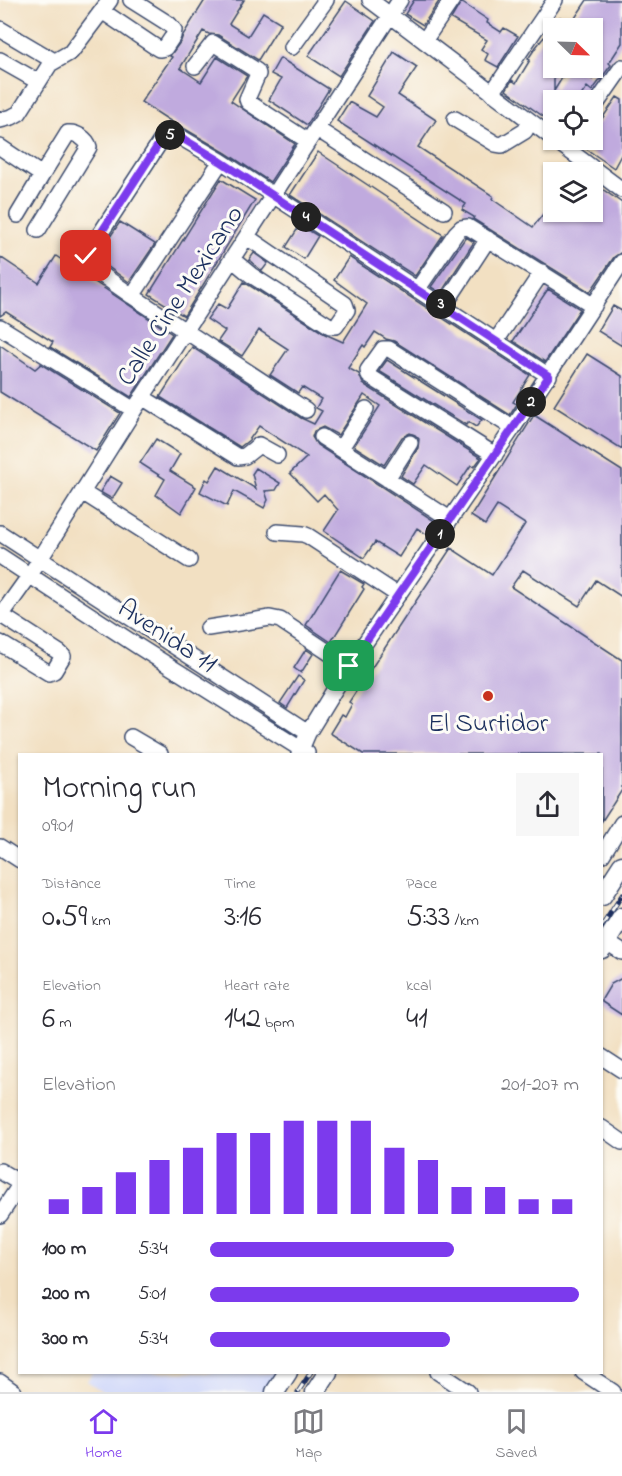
<!DOCTYPE html>
<html lang="en">
<head>
<meta charset="utf-8">
<style>
  :root { --surface:#fff; --page:#f7f7f7; --text:#2b2b33; --muted:#7c7c81; --line:#e1e1e2; --accent:#7c3aed }
  body { margin:0; font-family:"Indie Flower",sans-serif; background:var(--page); color:var(--text); height:100vh; display:flex; flex-direction:column; font-size:22px; white-space:nowrap }
  * { box-sizing:border-box; margin:0 }
  p { font-size:20px; color:var(--muted) }
  .icon { flex:none; width:33px; height:33px; fill:none; stroke:currentColor; stroke-width:2; stroke-linecap:round; stroke-linejoin:round }
  .map { position:relative; flex:1; overflow:hidden }
  .details { position:absolute; left:18px; top:753px; width:585px; height:621px; display:flex; flex-direction:column; background:var(--surface); border-radius:0px; box-shadow:0 2px 4px #0004 }
  .details>* { flex:none }
  .needle { width:39px; rotate:113deg }
  .controls { position:absolute; left:543px; top:18px; display:grid; gap:12px }
  .controls a { display:grid; place-items:center; width:60px; height:60px; border-radius:0px; background:var(--surface); box-shadow:0 2px 4px #0004; font-size:30px }
  .pin { position:absolute; display:grid; place-items:center; width:51px; height:51px; color:#fff; margin:-26px; border-radius:12px; box-shadow:0 3px 9px #0006 }
  .km { position:absolute; width:30px; height:30px; margin:-15px; border-radius:50%; background:#222; color:#fff; font-size:16px; line-height:30px; text-align:center }
  .round { display:grid; place-items:center; flex:none; width:63px; height:63px; border-radius:0px; background:var(--page) }
  .summary { display:flex; align-items:center; justify-content:space-between; height:102px; padding:0 24px }
  h1 { font-size:33px; font-weight:600; line-height:45px }
  .figures { display:grid; grid-template-columns:repeat(3,1fr); gap:9px; height:102px; padding:6px 24px }
  .figures div { display:grid; align-content:center }
  .figures b { font-size:30px; font-weight:600 }
  .figures small { font-size:16px; font-weight:400 }
  .figures p { font-size:16px }
  .chart { height:168px; padding:12px 24px }
  .chart p { display:flex; justify-content:space-between }
  .chart svg { width:100%; height:108px; margin-top:6px; stroke:var(--accent); stroke-width:6 }
  ul { padding:0 24px; list-style:none; font-size:20px }
  li { display:grid; grid-template-columns:96px 72px 1fr; align-items:center; height:45px }
  li i { height:15px; border-radius:8px; background:var(--accent) }
  .dock { display:flex; justify-content:space-around; align-items:center; height:84px; border-top:2px solid var(--line); background:var(--surface); font-size:16px; color:var(--muted) }
  .dock a { display:grid; justify-items:center; gap:3px }
  .dock .on { color:var(--accent) }
  .map>svg:first-child { display:block }
  .built { fill:#d2d9f9 }
  .building { fill:#c0aade; fill-rule:evenodd }
  .lines { fill:none; stroke-linecap:round; stroke-linejoin:round }
  .minor-casing { stroke:#3b4a6d; stroke-width:18 }
  .major-casing { stroke:#3b4a6d; stroke-width:21 }
  .minor { stroke:#fff; stroke-width:15 }
  .major { stroke:#fff; stroke-width:18 }
  .rail-casing { stroke:#1b2f5e; stroke-width:5 }
  .rail { stroke:#fdfcf7; stroke-width:3; stroke-dasharray:9; stroke-linecap:butt }
  .route-casing { stroke:#fff; stroke-width:12 }
  .route { stroke:#7c3aed; stroke-width:8 }
  .poi-dot { fill:#c8321e; stroke:#fdfcf7; stroke-width:2 }
  .labels { text-anchor:middle; stroke-width:6; stroke-linejoin:round; paint-order:stroke }
  .street-label { font-size:27px; fill:#1b2f5e; stroke:#fdfcf7 }
  .poi-label { font-size:27px; fill:#1b2f5e; stroke:#fdfcf7 }
</style>
</head>
<body>
<div class="map">
<svg width="622" height="1392" viewBox="0 0 622 1392">
  <rect width="100%" height="100%" fill="#fdfcf7"/>
  <filter id="ink" filterUnits="userSpaceOnUse"><feTurbulence type="fractalNoise" baseFrequency=".0167" numOctaves="2"/><feDisplacementMap in="SourceGraphic" scale="12" xChannelSelector="R" yChannelSelector="G"/><feConvolveMatrix kernelMatrix="1 2 1 2 8 2 1 2 1" color-interpolation-filters="sRGB"/></filter>
  <filter id="wash" filterUnits="userSpaceOnUse"><feTurbulence type="fractalNoise" baseFrequency=".008" numOctaves="4" result="noise"/><feDisplacementMap in="SourceGraphic" scale="24" xChannelSelector="R" yChannelSelector="G"/><feGaussianBlur stdDeviation="1.35" result="paint"/><feColorMatrix in="noise" values="0 0 0 0 0 0 0 0 0 0 0 0 0 0 0 0 0 1.4 0 .05"/><feComposite in="paint" operator="in"/></filter>
  <g filter="url(#wash)">
    <rect width="100%" height="100%" fill="#f2e0c2"/>
    <path class="built" d="M93,1372L285,1373L273,1392H103L87,1381Z"/>
    <g id="blocks">
      <path class="building" d="M205,0H244L229,24L248,36L263,12L281,23L258,60L218,35L209,34L203,31L180,68L201,82L217,57L247,76L231,101L295,144L270,182L226,153L180,126L175,124L141,102L172,57L170,56L181,41L183,35Z
        M414,0H440L423,25L405,14Z
        M587,0H622V43L609,63L611,65L592,91L587,87L578,100H554V124L506,90L512,80L516,83L530,60L528,59L536,47L544,37L546,39L560,17L571,24ZM554,28H592V79L575,68H568L554,91V76L544,70L554,55Z
        M346,1L375,21L339,76L308,56Z
        M461,2L488,20L487,23L501,32L504,28L518,36L498,67L485,60L488,54L481,49L487,40L451,19Z
        M394,52L417,67L398,95L436,120L418,147L493,196L492,199L533,227L554,200V212H592V182L622,203V252L614,257L590,292L473,219L474,217L462,210L466,204L337,121L349,102L376,117L383,107L367,96Z
        M280,58L329,89L307,125L269,100L281,79L271,74Z
        M617,97L622,100V153L614,168L582,146L586,140H592V129L597,122L599,123Z
        M318,152L443,235L415,276L290,195Z
        M221,179L255,200L184,316L149,294Z
        M120,222L155,244L129,282L96,258Z
        M300,225L318,236L304,259L286,247Z
        M466,237L474,242L441,293L431,287Z
        M254,253L268,263L262,271L249,260Z
        M56,256L172,334L131,397L50,347L53,342L6,312L0,316V257L39,283Z
        M349,257L530,375L513,402L517,404L510,415L394,341L386,339L375,332L365,347L363,345L348,368L359,374L363,384L481,458L474,467L471,465L457,486L426,465L413,484L401,476L418,448L419,439L415,435L410,433L402,437L384,465L354,446L380,406L364,395L338,435L323,427L314,431L312,437L317,445L436,522L428,535L417,528L399,557L375,542L364,558L324,531L338,510L324,494L317,501L290,473L307,457L259,426L249,440L240,447L160,397L192,347L301,418L314,424L322,411L316,408L321,399L302,387L298,393L270,375L288,349L259,330L242,356L218,341L225,331L207,319L218,304L227,309L244,282L325,334L343,342L367,304L334,280Z
        M548,289L580,309L545,362L513,341Z
        M613,306L622,311V346L598,331Z
        M0,345L35,369L41,364L120,413L96,451L0,392Z
        M587,354L622,376V449L554,406Z
        M387,360L482,420L476,427L468,422L466,425L379,371Z
        M534,415L622,471V597L596,580L579,606L523,570L511,587L622,660V790L602,821V754H363L330,733L341,715L345,717L352,704L349,702L451,548L492,575L525,524L497,506L485,525L471,516Z
        M156,439L180,454L170,471L196,487L181,513L156,495L165,479L140,463Z
        M218,466L256,489L252,474L256,468L280,483L276,490L265,491L268,500L264,508L234,491L227,506L200,492L206,479L209,481Z
        M110,476L122,483L112,499L100,492Z
        M340,570L364,584L362,587L364,589L331,642L306,625Z
        M306,649L313,654L301,673L294,668Z
        M298,676L304,680L287,708L280,703Z
        M622,978V1015L602,1002V999L611,984Z"/>
    </g>
  </g>
  <g filter="url(#ink)">
    <use href="#blocks" fill-opacity="0" stroke="#3b4a6d" stroke-width="1.5"/>
    <g class="lines">
      <defs>
        <path id="minor" d="M370,0L554,139
          M102,11L154,46L159,49L165,48L173,36L174,30L169,24L131,0
          M0,29L54,61
          M424,41L452,0
          M292,47L326,0
          M0,60L37,81
          M195,66L213,43L257,71L258,74L247,99L248,102L308,141
          M492,93L555,0
          M592,110L622,67
          M455,119L496,144L502,145L525,131L530,122
          M0,120L12,117L19,113L50,64L71,52L110,0
          M317,129L444,211
          M555,140L622,190
          M0,147L42,175L18,215
          M38,230L89,147C87,139 76,132 68,133L42,175
          M233,260L251,275L330,326H336L347,310L345,304L247,237
          M417,290L456,233L461,228L468,227L594,306
          M132,296L221,161
          M444,306L488,239
          M0,327L134,410
          M496,341L542,272
          M142,397L238,457L245,456L259,445L277,455
          M306,410L132,296L88,265L85,257L164,136L175,134L221,161L549,376
          M322,437L450,519
          M341,448L366,409
          M495,455L369,376L368,370L383,349H389L513,428
          M387,479L410,443
          M82,492L189,560
          M277,532L303,534L308,536L398,595
          M0,533L308,733
          M0,556L136,645L307,753
          M0,617L30,575L134,410L400,0
          M208,628L270,618L280,620L349,666
          M0,643L49,673L54,671L63,656L60,653L1,615
          M131,737L160,754
          M299,754L308,733L349,666L513,428L622,262
          M0,847L20,860
          M602,855L622,823
          M602,939L622,952
          M602,1057L622,1070
          M602,1128L622,1142
          M0,1171L20,1183
          M0,1215L20,1185
          M438,1372L468,1392
          M583,1372L613,1392
          M0,1382L14,1392"/>
        <path id="major" d="M602,896L622,865
          M602,949L622,917
          M275,1392L288,1372
          M315,1392L328,1372"/>
      </defs>
      <use href="#minor" class="minor-casing"/>
      <use href="#major" class="major-casing"/>
      <use href="#minor" class="minor"/>
      <use href="#major" class="major"/>
      <defs>
        <path id="rail" d="M602,926L622,895
          M298,1392L311,1372"/>
      </defs>
      <use href="#rail" class="rail-casing"/>
      <use href="#rail" class="rail"/>
    </g>
  </g>
  <g class="lines" filter="url(#ink)">
    <defs>
      <path id="route" d="M86,256L164,136L175,134L220,161L549,376L349,666"/>
    </defs>
    <use href="#route" class="route-casing"/>
    <use href="#route" class="route"/>
  </g>
  <circle class="poi-dot" cx="488" cy="696" r="6"/>
  <g class="labels">
    <g class="street-label">
      <text transform="translate(179 295) rotate(-57)" y="9">Calle Cine Mexicano</text>
      <text transform="translate(168 635) rotate(33)" y="9">Avenida 11</text>
    </g>
    <g class="poi-label">
      <text x="488" y="731">El Surtidor</text>
    </g>
  </g>
</svg>
<div class="controls">
<a><svg class="needle" viewBox="-14 -14 28 28"><path d="M0-13l5 13h-10z" fill="#e53935"/><path d="M0 13l5-13h-10z" fill="#7c7c81"/></svg></a>
<a><svg class="icon" aria-label="locate" viewBox="0 0 24 24"><circle cx="12" cy="12" r="6"/><path d="M12 2v4M12 18v4M2 12h4M18 12h4"/></svg></a>
<a><svg class="icon" aria-label="layers" viewBox="0 0 24 24"><path d="M12 4l9 5-9 5-9-5zM3 14l9 5 9-5"/></svg></a>
</div>
<div class="pin" style="left:349px;top:666px;background:#1e9e55"><svg class="icon" aria-label="arrive" viewBox="0 0 24 24"><path d="M6 21V4h12l-3 4 3 4H6"/></svg></div>
<div class="pin" style="left:86px;top:256px;background:#d93025"><svg class="icon" aria-label="check" viewBox="0 0 24 24"><path d="M5 12l5 5 9-10"/></svg></div>
<b class="km" style="left:440px;top:534px">1</b>
<b class="km" style="left:531px;top:402px">2</b>
<b class="km" style="left:441px;top:304px">3</b>
<b class="km" style="left:306px;top:217px">4</b>
<b class="km" style="left:170px;top:135px">5</b>
<section class="details">
<div class="summary"><div><h1>Morning run</h1><p>09:01</p></div><a class="round"><svg class="icon" aria-label="share" viewBox="0 0 24 24"><path d="M12 15V3M7 8l5-5 5 5M5 13v7h14v-7"/></svg></a></div>
<div class="figures">
<div><p>Distance</p><b>0.59<small> km</small></b></div>
<div><p>Time</p><b>3:16</b></div>
<div><p>Pace</p><b>5:33<small> /km</small></b></div>
</div>
<div class="figures">
<div><p>Elevation</p><b>6<small> m</small></b></div>
<div><p>Heart rate</p><b>142<small> bpm</small></b></div>
<div><p>kcal</p><b>41</b></div>
</div>
<div class="chart"><p><span>Elevation</span>201–207 m</p>
<svg viewBox="0 0 160 44" preserveAspectRatio="none"><path d="M5 44V38M15 44V33M25 44V27M35 44V22M45 44V17M55 44V11M65 44V11M75 44V6M85 44V6M95 44V6M105 44V17M115 44V22M125 44V33M135 44V33M145 44V38M155 44V38"/></svg>
</div>
<ul>
<li><b>100 m</b>5:34<i style="width:66%"></i></li>
<li><b>200 m</b>5:01<i style="width:100%"></i></li>
<li><b>300 m</b>5:34<i style="width:65%"></i></li>
</ul>
</section>
</div>
<nav class="dock">
<a class="on"><svg class="icon" aria-label="home" viewBox="0 0 24 24"><path d="M3 11l9-7 9 7M6 9v11h12V9"/></svg>Home</a>
<a><svg class="icon" aria-label="map" viewBox="0 0 24 24"><path d="M3 6l6-2 6 2 6-2v14l-6 2-6-2-6 2zM9 4v14M15 6v14"/></svg>Map</a>
<a><svg class="icon" aria-label="saved" viewBox="0 0 24 24"><path d="M7 4h10v16l-5-4-5 4z"/></svg>Saved</a>
</nav>
</body>
</html>
